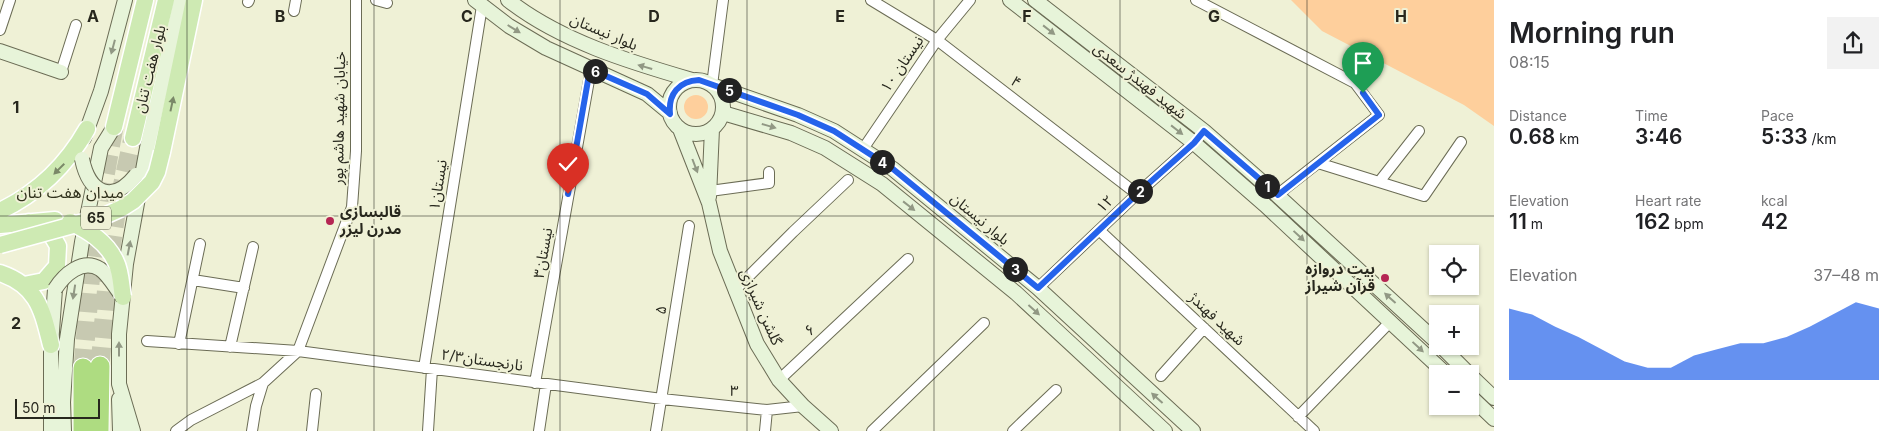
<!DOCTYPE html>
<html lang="en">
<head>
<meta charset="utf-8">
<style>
  :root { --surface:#fff; --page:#f2f2f2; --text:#202124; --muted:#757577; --accent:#2563eb }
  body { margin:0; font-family:Inter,"Noto Sans Arabic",sans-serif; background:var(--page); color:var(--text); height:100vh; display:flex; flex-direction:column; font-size:19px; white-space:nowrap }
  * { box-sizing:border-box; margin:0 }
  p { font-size:16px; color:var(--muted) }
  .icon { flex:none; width:28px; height:28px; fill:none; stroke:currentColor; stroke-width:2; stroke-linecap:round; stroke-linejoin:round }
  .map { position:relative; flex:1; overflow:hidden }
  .sheet { display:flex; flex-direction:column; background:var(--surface); width:400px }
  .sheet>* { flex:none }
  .controls { position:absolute; left:1429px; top:245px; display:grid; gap:10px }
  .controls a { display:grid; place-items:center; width:50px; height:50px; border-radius:0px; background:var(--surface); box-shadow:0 1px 4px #0004; font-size:25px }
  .scale { position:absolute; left:15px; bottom:12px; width:85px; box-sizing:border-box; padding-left:5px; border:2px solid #27271d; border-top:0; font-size:14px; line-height:18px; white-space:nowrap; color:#27271d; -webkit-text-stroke:4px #eff1d6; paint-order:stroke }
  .pin { position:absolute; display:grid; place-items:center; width:42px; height:42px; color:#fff; margin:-51px -21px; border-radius:50% 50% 50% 0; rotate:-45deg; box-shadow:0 0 5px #0007 }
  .pin .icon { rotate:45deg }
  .km { position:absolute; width:25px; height:25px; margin:-12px; border-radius:50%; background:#222; color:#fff; font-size:14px; line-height:25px; text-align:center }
  .round { display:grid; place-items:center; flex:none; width:52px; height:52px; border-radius:0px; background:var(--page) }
  .overview { display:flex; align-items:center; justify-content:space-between; height:85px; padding:0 15px }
  h1 { font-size:28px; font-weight:600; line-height:38px }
  .metrics { display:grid; grid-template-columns:repeat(3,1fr); gap:8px; height:85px; padding:5px 15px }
  .metrics div { display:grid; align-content:center }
  .metrics b { font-size:21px; font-weight:600 }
  .metrics small { font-size:14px; font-weight:400 }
  .metrics p { font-size:14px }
  .chart { height:140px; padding:10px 15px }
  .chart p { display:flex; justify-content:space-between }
  .chart svg { width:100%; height:90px; margin-top:5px; fill:var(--accent); opacity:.7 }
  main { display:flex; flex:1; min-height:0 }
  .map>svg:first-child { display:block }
  .green { fill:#fecf9c }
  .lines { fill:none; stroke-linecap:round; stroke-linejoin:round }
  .highway-tunnel { stroke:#c7c9b1; stroke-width:19; stroke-dasharray:19 9; stroke-linecap:butt }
  .street-casing { stroke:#6b6c55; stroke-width:12 }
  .secondary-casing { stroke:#6b6c55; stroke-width:16 }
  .primary-casing { stroke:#fff; stroke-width:19 }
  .highway-casing { stroke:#fff; stroke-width:21 }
  .street { stroke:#fff; stroke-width:10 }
  .secondary { stroke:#e7f4d9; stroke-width:14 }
  .primary { stroke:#ceeab3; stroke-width:16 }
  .highway { stroke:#aedc81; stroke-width:19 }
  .secondary-bridge-casing { stroke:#6b6c55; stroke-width:16; stroke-linecap:butt }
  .primary-bridge-casing { stroke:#fff; stroke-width:19; stroke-linecap:butt }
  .secondary-bridge { stroke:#e7f4d9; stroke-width:14 }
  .primary-bridge { stroke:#ceeab3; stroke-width:16 }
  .oneway { fill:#919884 }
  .oneway2 { fill:#7a8868 }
  .route-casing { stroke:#fff; stroke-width:10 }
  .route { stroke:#2563eb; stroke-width:6 }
  .grid { fill:none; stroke:#27271d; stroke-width:1; stroke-opacity:0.55 }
  .poi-dot { fill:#b52553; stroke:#eff1d6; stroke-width:2 }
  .labels { text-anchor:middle; stroke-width:4; stroke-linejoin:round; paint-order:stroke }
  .shield { fill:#eff1d6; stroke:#636454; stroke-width:1 }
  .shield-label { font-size:14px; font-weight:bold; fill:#27271d }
  .street-label { font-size:15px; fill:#27271d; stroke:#eff1d6 }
  .poi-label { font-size:15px; font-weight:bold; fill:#27271d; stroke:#eff1d6; text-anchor:start }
  .neighbourhood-label { font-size:16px; fill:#2f301b; stroke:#eff1d6 }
  .grid-label { font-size:16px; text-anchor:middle; font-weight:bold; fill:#27271d; stroke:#eff1d6; stroke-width:4; stroke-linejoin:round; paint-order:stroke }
</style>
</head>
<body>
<main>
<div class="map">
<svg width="1494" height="431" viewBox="0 0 1494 431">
  <rect width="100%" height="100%" fill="#eff1d6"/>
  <path class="green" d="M1291,0H1494V126L1464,105L1322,31Z
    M684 107a12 12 0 1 1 24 0a12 12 0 1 1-24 0Z"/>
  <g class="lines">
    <path class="highway-tunnel" d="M100,366L109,261L116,214L133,138
      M83,368L91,271L101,197L114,127"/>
    <defs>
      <path id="street" d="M376,0L387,3
        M871,0L937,40L1137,194
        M1196,0L1355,83L1379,115L1277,195
        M248,2L249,0
        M294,11L296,0
        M0,30L10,0
        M61,72L76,25
        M712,85L723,0
        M863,149L937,40L970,0
        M1318,163L1424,196L1461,142
        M1379,182L1419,131
        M710,191L769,183V172
        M1099,230L1314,431
        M193,280L244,288
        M1038,288L1137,194L1194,143L1204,131
        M734,291L793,232L848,180
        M147,341L298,351L662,399L767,410L803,406
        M179,344L200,244
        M230,347L253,247
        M424,368L482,6
        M1161,376L1204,328
        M779,380L908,259
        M535,383L591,69
        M1298,417L1391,321
        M176,431L191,420L263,383L298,351L352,207L356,151V0
        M252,431L256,406L263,383
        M312,431L316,394
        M428,431L432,369
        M539,431L546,384
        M656,431L689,226
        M765,431L767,410
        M872,431L984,323
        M1013,431L1056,390"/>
      <path id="secondary" d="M475,0L509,26L546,48L647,94L670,113
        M508,0C560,41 630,62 692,80
        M1010,0L1194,143L1265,205L1446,374
        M1035,0L1204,131L1277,195L1438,343
        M0,51L61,72
        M669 107a27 27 0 1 1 54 0a27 27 0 1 1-54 0Z
        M712,85L798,115L834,131L893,169L1038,288L1193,431
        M723,113L791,133L825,148L882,184L1016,293L1165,431
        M680,129L709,203L720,251L757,344L779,380L803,406L831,431
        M84,138L101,91L125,0
        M709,197L712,129
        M1441,346L1469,374
        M1470,375L1494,398
        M1470,396L1494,419
        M119,399L120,431
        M51,431V345L55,289
        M64,431L63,402L67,339L82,242L101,148L114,127
        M133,431L119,384V334L126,264L147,148L181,0"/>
      <path id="primary" d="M114,127L145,0
        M133,138L166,0
        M162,152L194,0
        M0,211C38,193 66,166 87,129
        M0,225L55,220
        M0,273C38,286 42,310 51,345
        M24,285L44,281L57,266L58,246L48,229L29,222"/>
      <path id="highway" d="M83,368V431
        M99,431L100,366"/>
    </defs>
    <use href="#street" class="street-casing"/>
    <use href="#secondary" class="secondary-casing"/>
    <use href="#primary" class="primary-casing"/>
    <use href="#highway" class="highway-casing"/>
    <use href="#street" class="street"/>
    <use href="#secondary" class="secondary"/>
    <use href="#primary" class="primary"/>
    <use href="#highway" class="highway"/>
    <defs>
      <path id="secondary-bridge" d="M82,159C89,193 112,205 136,175
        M55,289C64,275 82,258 100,269C109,275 116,289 123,297"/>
      <path id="primary-bridge" d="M70,222C89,231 107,242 116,262C121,272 121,286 123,297
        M0,245L102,217L122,208L133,201L152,182L157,172L162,152"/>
    </defs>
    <use href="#secondary-bridge" class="secondary-bridge-casing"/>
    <use href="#primary-bridge" class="primary-bridge-casing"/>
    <use href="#secondary-bridge" class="secondary-bridge"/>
    <use href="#primary-bridge" class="primary-bridge"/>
  </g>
  <defs><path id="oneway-solid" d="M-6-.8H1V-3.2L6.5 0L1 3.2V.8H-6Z" transform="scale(1.25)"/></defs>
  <g class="oneway">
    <use href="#oneway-solid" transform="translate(514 29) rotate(32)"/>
    <use href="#oneway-solid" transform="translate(1049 30) rotate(38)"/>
    <use href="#oneway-solid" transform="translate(113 47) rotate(105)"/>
    <use href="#oneway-solid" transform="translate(645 67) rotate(-164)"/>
    <use href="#oneway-solid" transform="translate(769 126) rotate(16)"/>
    <use href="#oneway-solid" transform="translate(1177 130) rotate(38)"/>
    <use href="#oneway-solid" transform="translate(695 166) rotate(69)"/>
    <use href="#oneway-solid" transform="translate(909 206) rotate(38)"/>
    <use href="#oneway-solid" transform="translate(1299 236) rotate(43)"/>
    <use href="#oneway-solid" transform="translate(129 248) rotate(-79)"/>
    <use href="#oneway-solid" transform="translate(74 292) rotate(99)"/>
    <use href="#oneway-solid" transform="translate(1390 298) rotate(-138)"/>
    <use href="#oneway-solid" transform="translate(1034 310) rotate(42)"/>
    <use href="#oneway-solid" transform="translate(1418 347) rotate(43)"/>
    <use href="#oneway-solid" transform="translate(119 349) rotate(-90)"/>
    <use href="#oneway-solid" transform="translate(1157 398) rotate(-138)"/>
  </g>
  <g class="oneway2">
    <use href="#oneway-solid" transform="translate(172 104) rotate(-78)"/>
    <use href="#oneway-solid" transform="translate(59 169) rotate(135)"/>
  </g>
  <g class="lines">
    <defs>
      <path id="route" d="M568,194L590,69L647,94L670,114C668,94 679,81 699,80L798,115L834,131L862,149L893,169L1038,288L1137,194L1194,143L1204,131L1278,195L1379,115L1363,93"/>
    </defs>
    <use href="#route" class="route-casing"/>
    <use href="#route" class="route"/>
  </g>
  <path class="grid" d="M187,0V431M374,0V431M560,0V431M747,0V431M934,0V431M1120,0V431M1307,0V431M0,216H1494"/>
  <g class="poi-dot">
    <circle cx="330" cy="221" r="5"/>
    <circle cx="1385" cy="278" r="5"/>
  </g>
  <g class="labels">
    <rect class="shield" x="81" y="206.5" width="30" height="23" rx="4"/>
    <g class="shield-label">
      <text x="96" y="223">65</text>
    </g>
    <g class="street-label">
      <text transform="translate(604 32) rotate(23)" y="5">بلوار نیستان</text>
      <text transform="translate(902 64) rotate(-56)" y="5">نیستان ۱۰</text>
      <text transform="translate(150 69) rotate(-76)" y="5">بلوار هفت تنان</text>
      <text transform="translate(1140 81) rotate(38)" y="5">شهید فهندژ سعدی</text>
      <text transform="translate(1016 82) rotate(38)" y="5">۴</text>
      <text transform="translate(339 118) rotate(-89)" y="5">خیابان شهید هاشم پور</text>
      <text transform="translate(438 185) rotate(-81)" y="5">۱نیستان</text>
      <text transform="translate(1105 204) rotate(-44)" y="5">۱۲</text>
      <text transform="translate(980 219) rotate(40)" y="5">بلوار نیستان</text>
      <text transform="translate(543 253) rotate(-80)" y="5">۳نیستان</text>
      <text transform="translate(761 307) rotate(66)" y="5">گلشن شیرازی</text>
      <text transform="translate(661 310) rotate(-81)" y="5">۵</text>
      <text transform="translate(1217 319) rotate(43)" y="5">شهید فهندژ</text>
      <text transform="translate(810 330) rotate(-43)" y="5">۶</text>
      <text transform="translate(482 360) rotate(8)" y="5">۲/۳نارنجستان</text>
      <text transform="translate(734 391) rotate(6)" y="5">۳</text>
    </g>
    <g class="poi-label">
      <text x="340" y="217">قالبسازی<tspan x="340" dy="17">مدرن لیزر</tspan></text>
      <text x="1375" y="274" text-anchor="end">بیت دروازه<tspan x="1375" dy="17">قرآن شیراز</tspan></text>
    </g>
    <g class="neighbourhood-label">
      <text x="70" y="198">میدان هفت تنان</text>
    </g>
  </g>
  <g class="grid-label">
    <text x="93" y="22">A</text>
    <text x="280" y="22">B</text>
    <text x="467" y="22">C</text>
    <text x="654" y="22">D</text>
    <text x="840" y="22">E</text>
    <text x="1027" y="22">F</text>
    <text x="1214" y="22">G</text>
    <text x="1401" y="22">H</text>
    <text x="16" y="113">1</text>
    <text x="16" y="329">2</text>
  </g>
</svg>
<div class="controls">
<a><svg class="icon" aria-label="locate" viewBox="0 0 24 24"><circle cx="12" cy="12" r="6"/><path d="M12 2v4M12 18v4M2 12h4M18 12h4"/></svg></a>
<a>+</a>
<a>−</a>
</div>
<div class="scale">50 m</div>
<div class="pin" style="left:1363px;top:93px;background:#1e9e55"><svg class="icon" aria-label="arrive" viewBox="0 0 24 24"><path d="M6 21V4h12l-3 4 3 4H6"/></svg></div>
<div class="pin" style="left:568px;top:194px;background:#d93025"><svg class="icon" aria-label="check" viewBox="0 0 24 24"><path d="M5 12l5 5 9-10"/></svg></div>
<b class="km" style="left:1267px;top:186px">1</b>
<b class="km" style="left:1140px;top:191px">2</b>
<b class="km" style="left:1015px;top:269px">3</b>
<b class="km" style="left:882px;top:162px">4</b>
<b class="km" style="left:729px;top:90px">5</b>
<b class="km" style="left:595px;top:71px">6</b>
</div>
<section class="sheet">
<div class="overview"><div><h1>Morning run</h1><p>08:15</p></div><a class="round"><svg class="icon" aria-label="share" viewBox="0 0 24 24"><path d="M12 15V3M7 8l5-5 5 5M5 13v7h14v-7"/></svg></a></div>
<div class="metrics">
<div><p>Distance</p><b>0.68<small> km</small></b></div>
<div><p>Time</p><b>3:46</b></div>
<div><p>Pace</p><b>5:33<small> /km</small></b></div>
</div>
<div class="metrics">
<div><p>Elevation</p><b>11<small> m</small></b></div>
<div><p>Heart rate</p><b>162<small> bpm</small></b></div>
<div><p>kcal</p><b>42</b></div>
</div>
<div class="chart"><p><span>Elevation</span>37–48 m</p>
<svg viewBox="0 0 160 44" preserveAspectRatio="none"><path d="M0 44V9L10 12L20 18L30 23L40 29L50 35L60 38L70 38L80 32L90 29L100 26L110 26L120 23L130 18L140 12L150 6L160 9V44z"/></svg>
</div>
</section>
</main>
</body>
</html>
